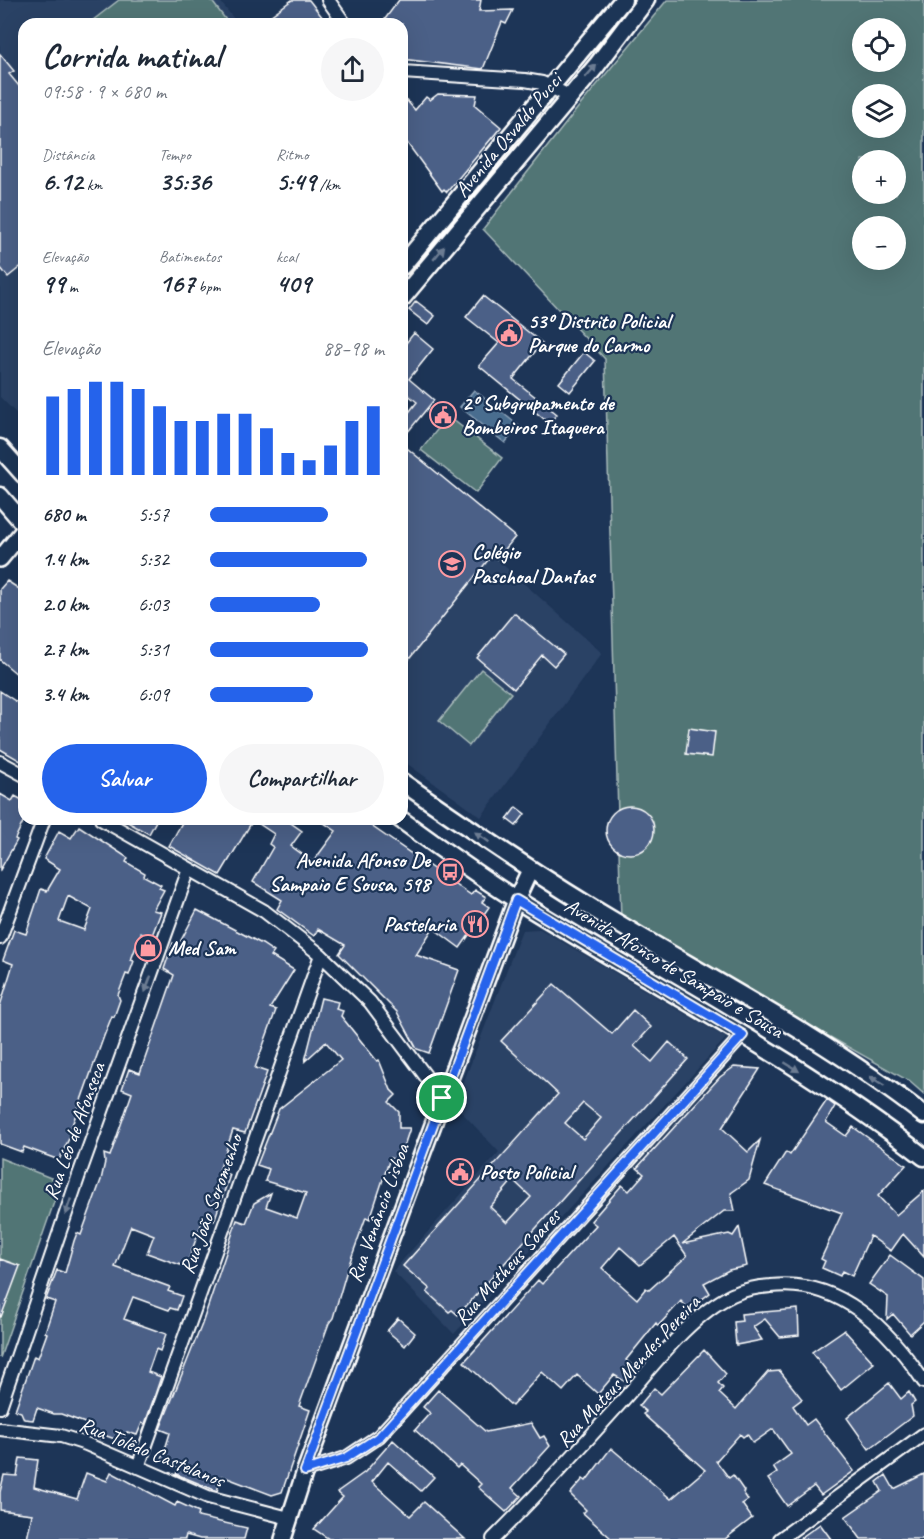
<!DOCTYPE html>
<html lang="pt">
<head>
<meta charset="utf-8">
<style>
  :root { --surface:#fff; --page:#f6f6f7; --text:#1f2937; --muted:#747a83; --accent:#2563eb }
  body { margin:0; font-family:Caveat,sans-serif; background:var(--page); color:var(--text); height:100vh; display:flex; flex-direction:column; font-size:22px; white-space:nowrap }
  * { box-sizing:border-box; margin:0 }
  p { font-size:20px; color:var(--muted) }
  .icon { flex:none; width:33px; height:33px; fill:none; stroke:currentColor; stroke-width:2; stroke-linecap:round; stroke-linejoin:round }
  .map { position:relative; flex:1; overflow:hidden }
  .panel { position:absolute; left:18px; top:18px; width:390px; height:807px; display:flex; flex-direction:column; background:var(--surface); border-radius:18px; box-shadow:0 6px 24px #0002 }
  .panel>* { flex:none }
  .tools { position:absolute; left:852px; top:18px; display:grid; gap:12px }
  .tools a { display:grid; place-items:center; width:54px; height:54px; border-radius:50%; background:var(--surface); box-shadow:0 6px 24px #0002; font-size:30px }
  .pin { position:absolute; display:grid; place-items:center; width:51px; height:51px; color:#fff; margin:-26px; border:3px solid #fff; border-radius:50%; box-shadow:0 2px 6px #0007 }
  .round { display:grid; place-items:center; flex:none; width:63px; height:63px; border-radius:32px; background:var(--page) }
  .headline { display:flex; align-items:center; justify-content:space-between; height:102px; padding:0 24px }
  h1 { font-size:33px; font-weight:700; line-height:45px }
  .figures { display:grid; grid-template-columns:repeat(3,1fr); gap:9px; height:102px; padding:6px 24px }
  .figures div { display:grid; align-content:center }
  .figures b { font-size:26px; font-weight:700 }
  .figures small { font-size:16px; font-weight:400 }
  .figures p { font-size:16px }
  .chart { height:168px; padding:12px 24px }
  .chart p { display:flex; justify-content:space-between }
  .chart svg { width:100%; height:108px; margin-top:6px; stroke:var(--accent); stroke-width:6 }
  .primary-button { display:flex; gap:12px; margin-top:auto; padding:12px 24px }
  .primary-button a { flex:1; height:69px; border-radius:36px; background:var(--accent); color:#fff; font-size:24px; font-weight:700; line-height:69px; text-align:center }
  .primary-button a+a { background:var(--page); color:var(--text) }
  ul { padding:0 24px; list-style:none; font-size:20px }
  li { display:grid; grid-template-columns:96px 72px 1fr; align-items:center; height:45px }
  li i { height:15px; border-radius:8px; background:var(--accent) }
  .map>svg:first-child { display:block }
  .built { fill:#2b4265 }
  .green { fill:#517475; stroke:#a8baba; stroke-width:1.5; fill-rule:evenodd }
  .water { fill:#4a6d8f; stroke:#92a7bc; stroke-width:1.5 }
  .building { fill:#4b6087; stroke:#fff; stroke-width:1.5; fill-rule:evenodd }
  .lines { fill:none; stroke-linecap:round; stroke-linejoin:round }
  .minor-casing { stroke:#fff; stroke-width:16 }
  .tertiary-casing { stroke:#fff; stroke-width:20 }
  .secondary-casing { stroke:#fff; stroke-width:21 }
  .minor { stroke:#1d3557; stroke-width:12 }
  .tertiary { stroke:#1d3557; stroke-width:15 }
  .secondary { stroke:#1d3557; stroke-width:16 }
  .oneway { fill:#6c7c92 }
  .route-casing { stroke:#fff; stroke-width:12 }
  .route { stroke:#2563eb; stroke-width:8 }
  .labels { text-anchor:middle; stroke-width:4.5; stroke-linejoin:round; paint-order:stroke }
  .street-label { font-size:21px; fill:#fff; stroke:#1d3557 }
  .poi-label { font-size:21px; font-weight:bold; fill:#fff; stroke:#1d3557; text-anchor:start }
</style>
</head>
<body>
<div class="map">
<svg width="924" height="1539" viewBox="0 0 924 1539">
  <rect width="100%" height="100%" fill="#1d3557"/>
  <filter id="ink" filterUnits="userSpaceOnUse"><feTurbulence type="fractalNoise" baseFrequency=".0167" numOctaves="2"/><feDisplacementMap in="SourceGraphic" scale="12" xChannelSelector="R" yChannelSelector="G"/><feConvolveMatrix kernelMatrix="1 2 1 2 8 2 1 2 1" color-interpolation-filters="sRGB"/></filter>
  <g filter="url(#ink)">
    <path class="built" d="M0,0H219L238,24H24V421L0,397Z
      M402,475L602,653L481,817L402,760Z
      M540,929L726,1038L454,1334L393,1271L499,1152L455,1105L522,930Z"/>
    <path class="green" d="M119,0H211L229,24H88Z
      M667,0H924V1094L909,1081L621,920L605,359L483,229L577,109ZM862,28H896V62H862ZM862,94H896V128H862ZM862,160H896V194H862ZM862,226H896V260H862Z
      M448,416L502,458L476,493L421,450Z
      M481,669L511,693L469,746L439,721Z
      M0,1158L61,1182L0,1358Z"/>
    <path class="water" d="M474,390L519,426L505,443L460,407Z"/>
    <path class="building" d="M292,0H309L323,18L314,24H259Z
      M399,0H481L479,11L513,10L506,24L502,22L483,69L402,59V24H393L385,19Z
      M0,54L14,71L9,74L24,92V264L8,277L0,267Z
      M438,94L477,95L475,105L501,127L447,192L444,189L442,191L402,136V95L415,110L426,97L430,100Z
      M483,296L542,343L513,379L557,414L549,423L479,366L499,343L466,317Z
      M416,301L435,316L428,325L409,310Z
      M414,333L433,349L409,379L434,400L402,439V421L417,402L402,390V348Z
      M584,352L595,361L570,392L559,383Z
      M402,444L515,537L497,559L492,555L402,668Z
      M7,581L24,592V680L0,660V589Z
      M514,613L564,654L554,666L542,655L514,689L477,658Z
      M0,691L24,707V763L0,749Z
      M689,728L715,732L712,757L686,754Z
      M0,794L12,801L15,796L24,801V820L15,839L17,840L0,870Z
      M606 830a24 24 0 1 1 48 0a24 24 0 1 1-48 0Z
      M516,807L525,814L516,826L507,819Z
      M122,819H157L149,834Z
      M184,819H285L302,831L291,846L313,862L336,831L318,819H361L471,895L475,890L486,897L482,902L489,907L460,948L433,928L416,955L459,970L429,1053L417,1049L397,1012L339,954L345,945L318,929L314,936L277,909L282,900L253,882L273,847L269,844L274,834L253,820L220,875L169,846Z
      M79,826L128,858L126,862L145,873L144,876L161,885L159,888L164,890L153,910L161,912L151,938L141,933L131,960L134,961L129,975L126,974L118,995L120,1000L114,1017L112,1016L104,1036L70,1131L72,1132L59,1160L24,1147L22,1152L0,1144V1006L13,964L3,960L14,930L26,934L41,889L47,891L60,869L44,859L59,831L71,838ZM68,896L92,909L84,930L59,921Z
      M197,910L262,944L274,952L271,956L294,970L270,1008L276,1010L255,1068L267,1072L245,1133L233,1130L219,1171L230,1175L214,1221L204,1217L186,1267L147,1253L154,1235L131,1226L115,1267L170,1287L168,1291L182,1296L177,1310L170,1308L169,1310L133,1297L124,1319L166,1334L160,1351L156,1349L148,1372L161,1377L145,1424L142,1423L137,1435L127,1432L124,1439L120,1441L104,1435L103,1440L89,1435L93,1426L61,1414H54L37,1408L33,1420L24,1419L21,1412L15,1410L34,1356L38,1358L47,1333L45,1332L55,1302L46,1299L57,1270L65,1273L74,1241L77,1233L81,1235L101,1180L105,1162L104,1154L110,1156L132,1093L122,1089L129,1069L140,1073L174,975L164,969L173,943L178,946Z
      M554,984L612,1034L633,1010L651,1027L634,1046L652,1062L669,1042L688,1059L458,1315L452,1310L449,1312L427,1292L430,1289L403,1266L558,1094L501,1041ZM583,1103L601,1118L583,1139L565,1123ZM513,1180L531,1197L507,1223L490,1207Z
      M321,998L338,1002L336,1009L343,1011L341,1016L377,1061L379,1060L391,1090L396,1095L389,1102L399,1112V1128H410L399,1161L390,1158L370,1219L366,1217L347,1270L333,1318L329,1323L299,1406L310,1410L282,1492L272,1495L222,1476L217,1491L176,1474L179,1468L162,1459L170,1433L160,1429L202,1324L237,1220L246,1223L254,1203L271,1193L266,1207L297,1218L306,1193L265,1181L269,1169L257,1165L279,1109L341,1060L326,1042L305,1061Z
      M734,1067L760,1069L722,1128L748,1152L760,1140L749,1180L731,1193L735,1211H724L682,1244L729,1234L733,1236L739,1227L747,1266L729,1270L704,1283L710,1293L689,1309L681,1301L658,1326L656,1323L626,1360L635,1368L624,1381L614,1375L598,1394L577,1375L563,1391L542,1372L512,1406L464,1362L538,1280L542,1284L596,1225L591,1221L622,1185L629,1191L644,1174L637,1168L720,1077ZM674,1237L687,1256L649,1290L646,1288L637,1299L602,1268L620,1247L640,1265Z
      M827,1100L835,1106L826,1122L846,1136L853,1127L906,1165L878,1196L896,1215L924,1191V1257L903,1234L891,1251L870,1236L852,1276L842,1271L840,1276L822,1268L825,1261L821,1259L842,1213L765,1185L786,1152L790,1155Z
      M890,1255L924,1280V1321L910,1334L893,1314L887,1319L888,1297L869,1284Z
      M0,1259L20,1266L1,1317H0Z
      M798,1309L799,1335L780,1337L765,1319L753,1327L762,1340L736,1345L734,1322L742,1321L741,1314Z
      M398,1318L415,1333L405,1346L387,1331Z
      M844,1330L874,1363L841,1390L812,1352Z
      M704,1350L726,1374L718,1383L723,1388L719,1393L736,1409L768,1372L780,1371L802,1399L793,1406L806,1425L814,1419L854,1471L821,1495L814,1486L787,1506L768,1479L777,1473L773,1467L791,1454L773,1429L753,1443L747,1434L743,1437L740,1434L716,1461L729,1478L733,1475L744,1491L743,1492L748,1500L742,1504L752,1518L725,1539H612L583,1513L586,1510L570,1494L583,1479L586,1481L611,1448L671,1499L705,1470L643,1414L646,1412L639,1406L654,1388L661,1394Z
      M889,1383L901,1399L909,1392L915,1402L911,1405L913,1416L869,1449L847,1418Z
      M438,1390L486,1432L531,1423L540,1438L544,1436L550,1446L512,1488L521,1496L506,1512L478,1487L481,1484L460,1465L457,1468L415,1430L430,1413L423,1407Z
      M393,1440L434,1477L421,1491L388,1462L372,1482L410,1516L424,1502L465,1539H329L314,1529L343,1497L337,1492L365,1472Z
      M20,1458L38,1460L34,1487L77,1499L86,1473L107,1481L111,1472L175,1506L177,1502L199,1512L198,1517L247,1528L244,1539H200L186,1535L185,1539H27L32,1514L0,1510V1492L4,1475L17,1476Z
      M924,1474V1539H861L845,1517L882,1491L877,1482L886,1475L894,1489Z
      M820,1524L831,1539H799Z"/>
    <g class="lines">
      <defs>
        <path id="minor" d="M328,0L345,24
          M402,72L525,80L542,83L569,96
          M0,762L24,775
          M101,819L264,911L321,955L370,1002L442,1098
          M0,938L44,819
          M0,1407L79,1175L189,869
          M0,1429L61,1436L86,1444L208,1497L289,1518
          M138,1467L321,955
          M305,1471L346,1458L379,1436L743,1035
          M493,1539C535,1497 575,1454 615,1409C648,1373 687,1317 732,1295C744,1289 758,1287 771,1286C840,1278 889,1329 924,1382
          M780,1539L924,1434"/>
        <path id="tertiary" d="M0,559L24,530
          M283,1539L305,1471L516,900L530,870"/>
        <path id="secondary" d="M402,266L623,0
          M402,298L597,65L646,0
          M0,448L24,475
          M0,496L24,524
          M402,782C473,831 544,880 619,924C722,985 830,1042 924,1115
          M400,819C439,847 478,876 520,902C655,986 798,1059 924,1157"/>
      </defs>
      <use href="#minor" class="minor-casing"/>
      <use href="#tertiary" class="tertiary-casing"/>
      <use href="#secondary" class="secondary-casing"/>
      <use href="#minor" class="minor"/>
      <use href="#tertiary" class="tertiary"/>
      <use href="#secondary" class="secondary"/>
    </g>
    <defs><path id="oneway-solid" d="M-6-.8H1V-3.2L6.5 0L1 3.2V.8H-6Z" transform="scale(1.5)"/></defs>
    <g class="oneway">
      <use href="#oneway-solid" transform="translate(591 71) rotate(-49)"/>
      <use href="#oneway-solid" transform="translate(439 253) rotate(-50)"/>
      <use href="#oneway-solid" transform="translate(482 837) rotate(-145)"/>
      <use href="#oneway-solid" transform="translate(148 984) rotate(110)"/>
      <use href="#oneway-solid" transform="translate(792 1067) rotate(32)"/>
      <use href="#oneway-solid" transform="translate(877 1081) rotate(-148)"/>
      <use href="#oneway-solid" transform="translate(68 1207) rotate(109)"/>
    </g>
  </g>
  <g class="lines" filter="url(#ink)">
    <defs>
      <path id="route" d="M516,900L743,1035L380,1436L346,1458L305,1471Z"/>
    </defs>
    <use href="#route" class="route-casing"/>
    <use href="#route" class="route"/>
  </g>
  <defs>
    <symbol id="civic-ring" viewBox="-11 -11 22 22"><circle r="9.5" fill="#1d3557" stroke="#ff9aa2" stroke-width="1.5"/><path d="M-.6-6.5H3V-4.5H.6V-3L4-1V1h2V6H-6V1h2V-1L-.6-3ZM-1.2 2.5V6h2.4V2.5Z" fill="#ff9aa2"/></symbol>
    <symbol id="school-ring" viewBox="-11 -11 22 22"><circle r="9.5" fill="#1d3557" stroke="#ff9aa2" stroke-width="1.5"/><path d="M0-5L7-2L0 1L-7-2ZM-4 1L0 2.5L4 1V4Q0 6-4 4Z" fill="#ff9aa2"/></symbol>
    <symbol id="bus-ring" viewBox="-11 -11 22 22"><circle r="9.5" fill="#1d3557" stroke="#ff9aa2" stroke-width="1.5"/><path d="M-5-6H5V4H4V6H2V4H-2V6H-4V4H-5ZM-3.5-4V0h7V-4ZM-3.5 1.2v1.5H-2V1.2ZM2 1.2v1.5H3.5V1.2Z" fill="#ff9aa2"/></symbol>
    <symbol id="restaurant-ring" viewBox="-11 -11 22 22"><circle r="9.5" fill="#1d3557" stroke="#ff9aa2" stroke-width="1.5"/><path d="M-5-6h1v4h1v-4h1v4h1v-4h1v5L-1.5 .5V6h-2V.5L-5-1ZM5-6V6H3V1.5H1.5Q1.5-4 5-6Z" fill="#ff9aa2"/></symbol>
    <symbol id="shop-ring" viewBox="-11 -11 22 22"><circle r="9.5" fill="#1d3557" stroke="#ff9aa2" stroke-width="1.5"/><path d="M-5-2.5h2.3a2.7 3.5 0 0 1 5.4 0H5L5.5 6h-11ZM-1.5-2.5h3a1.5 2.3 0 0 0-3 0Z" fill="#ff9aa2"/></symbol>
  </defs>
  <g fill-rule="evenodd">
    <use href="#civic-ring" x="494" y="318" width="30" height="30"/>
    <use href="#civic-ring" x="428" y="400" width="30" height="30"/>
    <use href="#school-ring" x="437" y="549" width="30" height="30"/>
    <use href="#bus-ring" x="435" y="857" width="30" height="30"/>
    <use href="#restaurant-ring" x="460" y="909" width="30" height="30"/>
    <use href="#shop-ring" x="133" y="933" width="30" height="30"/>
    <use href="#civic-ring" x="445" y="1157" width="30" height="30"/>
  </g>
  <g class="labels">
    <g class="street-label">
      <text transform="translate(508 135) rotate(-50)" y="7">Avenida Osvaldo Pucci</text>
      <text transform="translate(674 968) rotate(31)" y="7">Avenida Afonso de Sampaio e Sousa</text>
      <text transform="translate(74 1131) rotate(-70)" y="7">Rua Léo de Afonseca</text>
      <text transform="translate(211 1204) rotate(-70)" y="7">Rua João Soromenho</text>
      <text transform="translate(378 1213) rotate(-70)" y="7">Rua Venâncio Lisboa</text>
      <text transform="translate(507 1267) rotate(-48)" y="7">Rua Matheus Soares</text>
      <text transform="translate(628 1371) rotate(-47)" y="7">Rua Mateus Mendes Pereira</text>
      <text transform="translate(152 1452) rotate(22)" y="7">Rua Tolêdo Castelanos</text>
    </g>
    <g class="poi-label">
      <text x="528" y="328">53º Distrito Policial<tspan x="528" dy="24">Parque do Carmo</tspan></text>
      <text x="462" y="410">2º Subgrupamento de<tspan x="462" dy="24">Bombeiros Itaquera</tspan></text>
      <text x="472" y="559">Colégio<tspan x="472" dy="24">Paschoal Dantas</tspan></text>
      <text x="430" y="867" text-anchor="end">Avenida Afonso De<tspan x="430" dy="24">Sampaio E Sousa, 598</tspan></text>
      <text x="456" y="931" text-anchor="end">Pastelaria</text>
      <text x="168" y="955">Med Sam</text>
      <text x="480" y="1179">Posto Policial</text>
    </g>
  </g>
</svg>
<div class="tools">
<a><svg class="icon" aria-label="locate" viewBox="0 0 24 24"><circle cx="12" cy="12" r="6"/><path d="M12 2v4M12 18v4M2 12h4M18 12h4"/></svg></a>
<a><svg class="icon" aria-label="layers" viewBox="0 0 24 24"><path d="M12 4l9 5-9 5-9-5zM3 14l9 5 9-5"/></svg></a>
<a>+</a>
<a>−</a>
</div>
<div class="pin" style="left:442px;top:1098px;background:#1e9e55"><svg class="icon" aria-label="arrive" viewBox="0 0 24 24"><path d="M6 21V4h12l-3 4 3 4H6"/></svg></div>
<section class="panel">
<div class="headline"><div><h1>Corrida matinal</h1><p>09:58 · 9 × 680 m</p></div><a class="round"><svg class="icon" aria-label="share" viewBox="0 0 24 24"><path d="M12 15V3M7 8l5-5 5 5M5 13v7h14v-7"/></svg></a></div>
<div class="figures">
<div><p>Distância</p><b>6.12<small> km</small></b></div>
<div><p>Tempo</p><b>35:36</b></div>
<div><p>Ritmo</p><b>5:49<small> /km</small></b></div>
</div>
<div class="figures">
<div><p>Elevação</p><b>99<small> m</small></b></div>
<div><p>Batimentos</p><b>167<small> bpm</small></b></div>
<div><p>kcal</p><b>409</b></div>
</div>
<div class="chart"><p><span>Elevação</span>88–98 m</p>
<svg viewBox="0 0 160 44" preserveAspectRatio="none"><path d="M5 44V12M15 44V9M25 44V6M35 44V6M45 44V9M55 44V16M65 44V22M75 44V22M85 44V19M95 44V19M105 44V25M115 44V35M125 44V38M135 44V32M145 44V22M155 44V16"/></svg>
</div>
<ul>
<li><b>680 m</b>5:57<i style="width:68%"></i></li>
<li><b>1.4 km</b>5:32<i style="width:90%"></i></li>
<li><b>2.0 km</b>6:03<i style="width:63%"></i></li>
<li><b>2.7 km</b>5:31<i style="width:91%"></i></li>
<li><b>3.4 km</b>6:09<i style="width:59%"></i></li>
</ul>
<div class="primary-button"><a>Salvar</a><a>Compartilhar</a></div>
</section>
</div>
</body>
</html>
